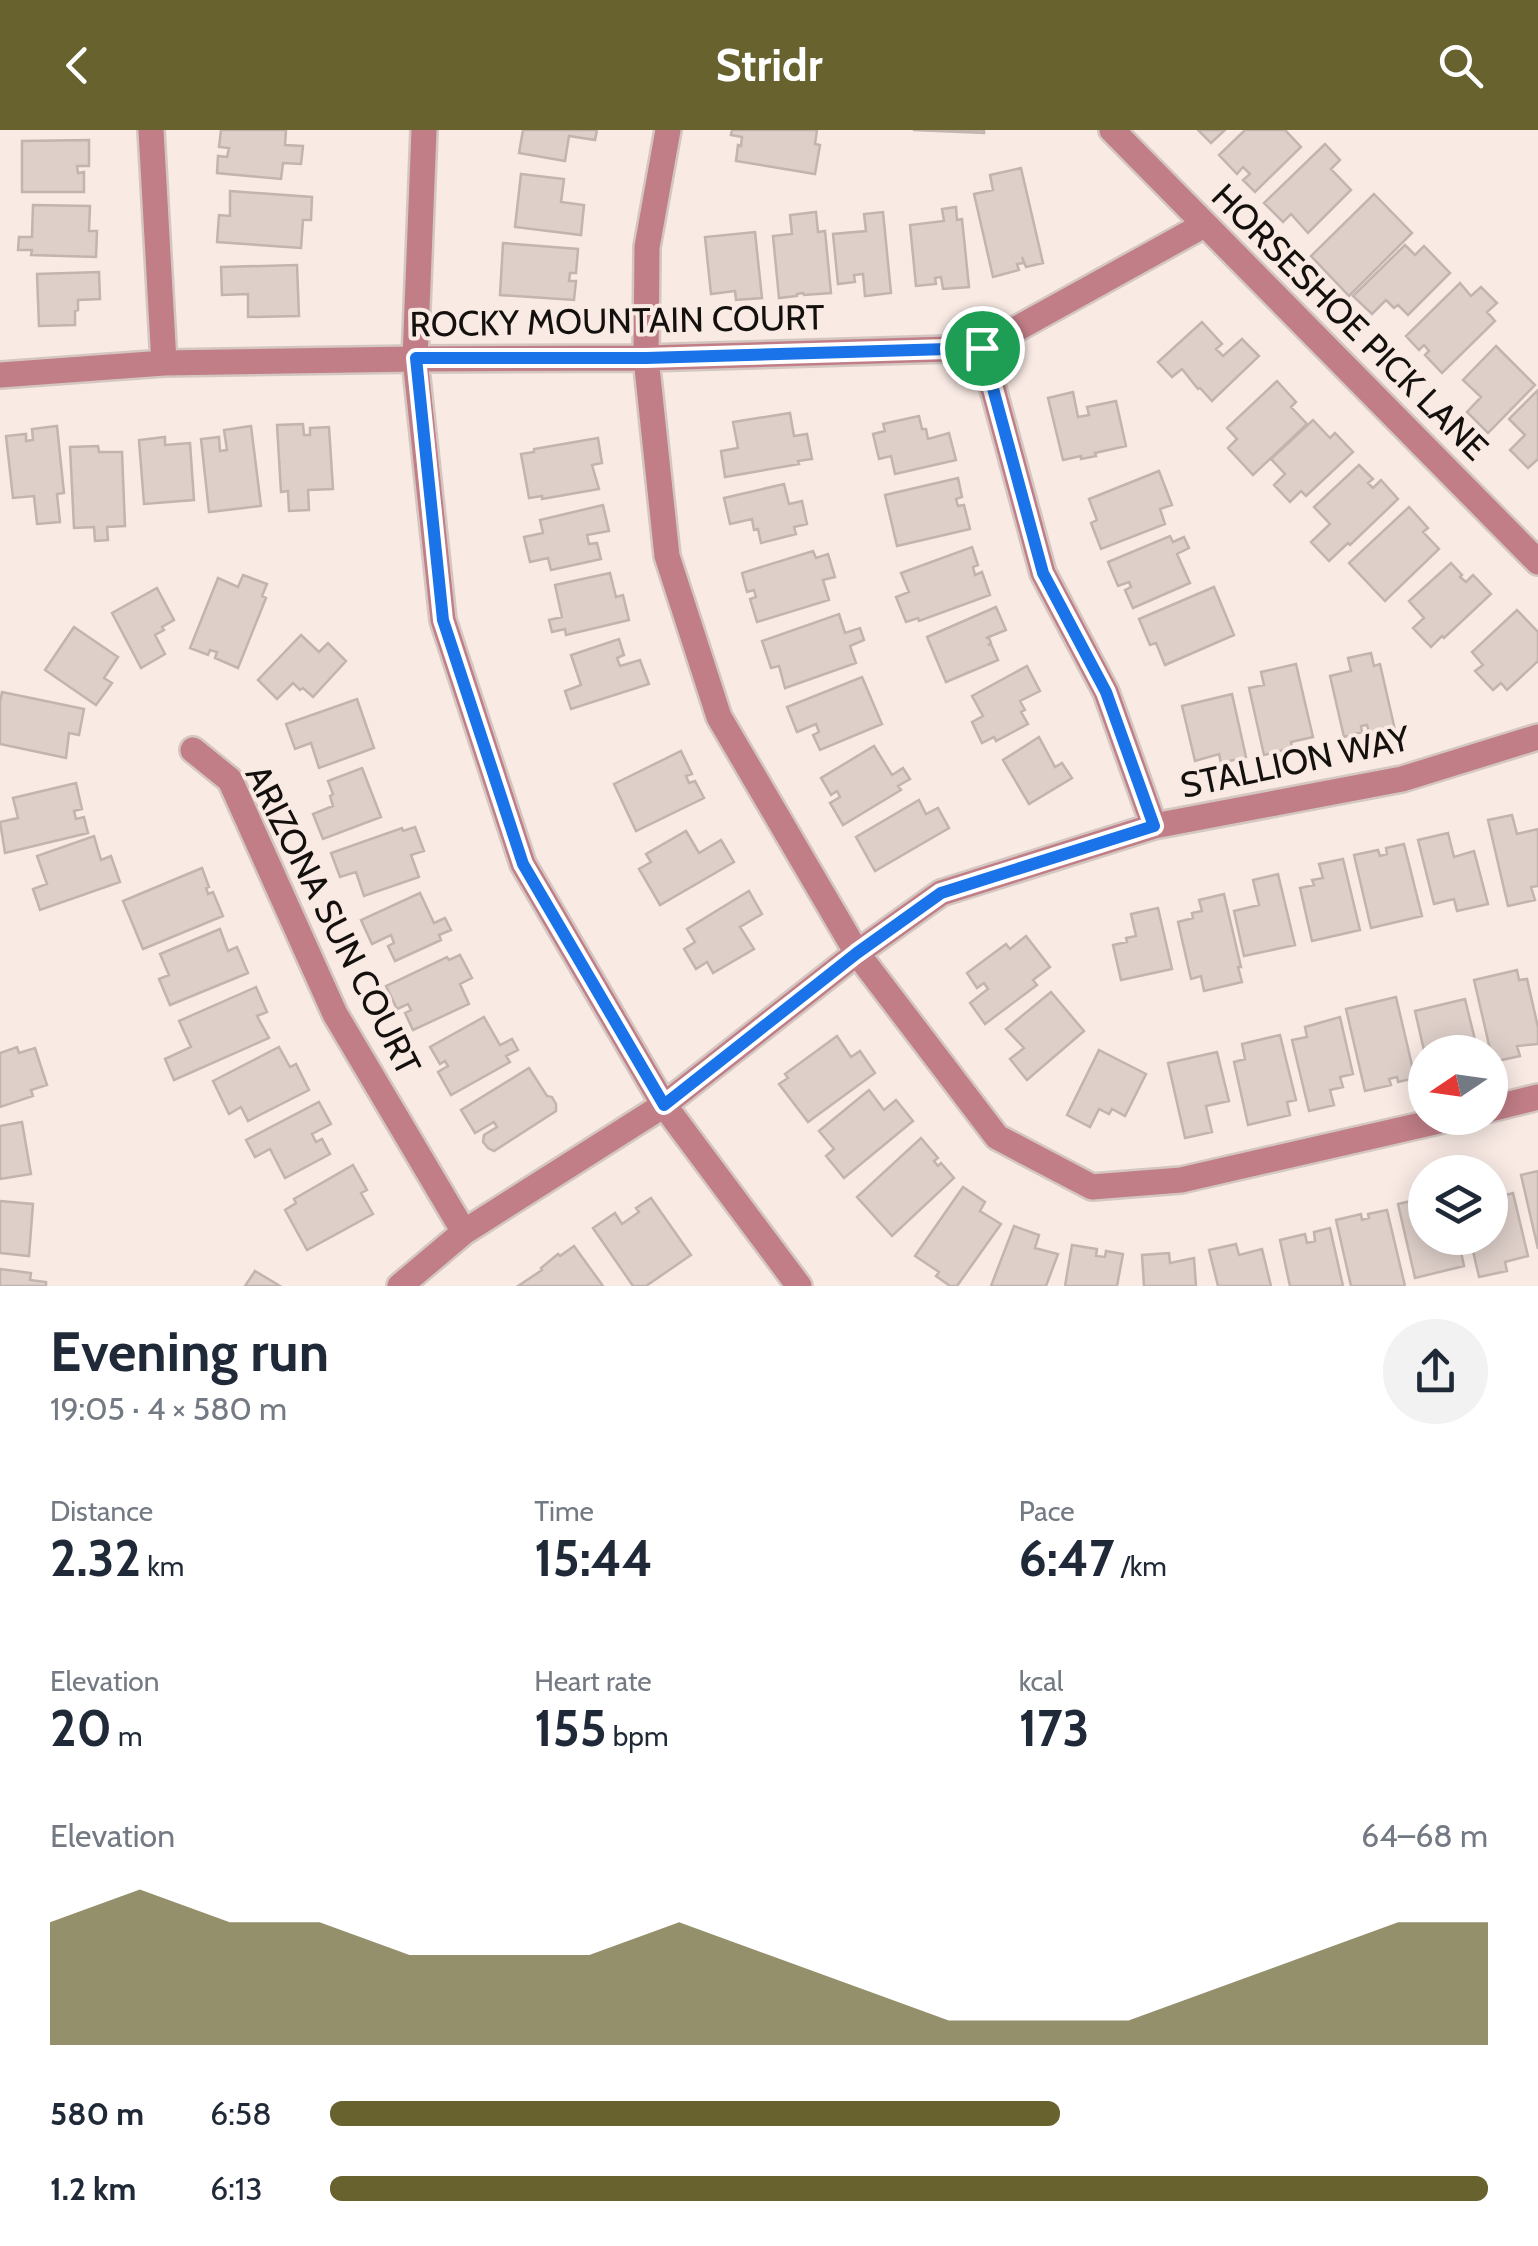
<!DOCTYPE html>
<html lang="en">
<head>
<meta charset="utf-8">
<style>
  :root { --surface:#fff; --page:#f2f2f3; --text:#1f2937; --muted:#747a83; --accent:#68622e }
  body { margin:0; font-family:Cabin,sans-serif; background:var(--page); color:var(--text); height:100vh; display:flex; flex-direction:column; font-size:38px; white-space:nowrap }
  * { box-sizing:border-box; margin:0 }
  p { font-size:32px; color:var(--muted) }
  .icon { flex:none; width:55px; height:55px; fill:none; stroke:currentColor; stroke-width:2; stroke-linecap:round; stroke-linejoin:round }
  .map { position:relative; height:1156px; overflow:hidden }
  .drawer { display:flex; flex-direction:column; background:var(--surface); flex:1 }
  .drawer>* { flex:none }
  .needle { width:65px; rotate:257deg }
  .buttons { position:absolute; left:1408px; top:905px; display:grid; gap:20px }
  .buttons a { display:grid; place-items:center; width:100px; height:100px; border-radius:50%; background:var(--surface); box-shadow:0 5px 25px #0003; font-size:50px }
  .pin { position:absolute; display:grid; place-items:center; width:85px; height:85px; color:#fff; margin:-42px; border:5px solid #fff; border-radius:50%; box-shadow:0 2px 10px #0007 }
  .round { display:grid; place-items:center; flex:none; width:105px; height:105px; border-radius:52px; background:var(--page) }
  .overview { display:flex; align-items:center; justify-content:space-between; height:170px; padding:0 50px }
  h1 { font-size:55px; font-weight:700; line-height:75px }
  .metrics { display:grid; grid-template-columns:repeat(3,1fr); gap:15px; height:170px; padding:10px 50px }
  .metrics div { display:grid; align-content:center }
  .metrics b { font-size:50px; font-weight:700 }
  .metrics small { font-size:28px; font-weight:400 }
  .metrics p { font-size:28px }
  .chart { height:280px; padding:20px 50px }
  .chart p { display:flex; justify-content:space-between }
  .chart svg { width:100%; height:180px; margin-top:10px; fill:var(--accent); opacity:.7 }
  ul { padding:0 50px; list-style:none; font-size:32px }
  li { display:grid; grid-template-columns:160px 120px 1fr; align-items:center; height:75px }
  li i { height:25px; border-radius:12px; background:var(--accent) }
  header { display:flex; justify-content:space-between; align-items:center; height:130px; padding:0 50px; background:var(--accent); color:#fff; font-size:45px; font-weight:700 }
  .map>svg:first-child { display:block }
  .building { fill:#decfc9; stroke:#c2b4ae; stroke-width:2.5 }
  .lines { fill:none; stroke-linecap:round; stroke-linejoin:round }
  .minor-casing { stroke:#d4c7c2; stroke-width:30 }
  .minor { stroke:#c17e87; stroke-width:25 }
  .route-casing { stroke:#fff; stroke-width:20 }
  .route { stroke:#1a73e8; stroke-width:12 }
  .labels { text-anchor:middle; stroke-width:8; stroke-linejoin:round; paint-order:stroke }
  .street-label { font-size:35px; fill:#14100d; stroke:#f9eae4 }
</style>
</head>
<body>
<header><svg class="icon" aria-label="back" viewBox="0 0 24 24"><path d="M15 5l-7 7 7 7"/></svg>Stridr<svg class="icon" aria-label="search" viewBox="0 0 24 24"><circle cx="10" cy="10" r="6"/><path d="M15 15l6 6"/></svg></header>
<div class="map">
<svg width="1538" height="1156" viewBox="0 0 1538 1156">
  <rect width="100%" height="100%" fill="#f9eae4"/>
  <path class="building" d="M221,0H286L285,15L303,16L301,34L283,33L281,49L217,43L218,26L227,27L229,18L219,17Z
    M523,0H597L595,10L569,6L565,31L519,23Z
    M732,0H817L815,14L820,15L815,44L736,31L738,15L741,16L742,7L731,5Z
    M913,0H984V3Z
    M1198,0H1225L1211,13Z
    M1245,0H1285L1301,17L1255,62L1243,50L1250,44L1243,37L1237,44L1219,25Z
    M89,10V36H77L78,43L84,42V62H22V11Z
    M1325,14L1340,30L1331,39L1351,60L1308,103L1291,84L1283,92L1264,73Z
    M1021,38L1043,133L1026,137L1022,127L1024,133L1017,134L1019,140L993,147L974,64L993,60L990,45Z
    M521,44L564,49L561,72L584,75L581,105L515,97Z
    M230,61L312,67L311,90H303L301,118L217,112L219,85L230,86Z
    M1374,64L1412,103L1349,166L1311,126Z
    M33,75L90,76L89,101H97L96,127L31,125L32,120H18L19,107H32Z
    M956,77L957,90L962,89L969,157L943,159L941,147L935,148L936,154L916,156L910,95L944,91L942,79Z
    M816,82L818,102L825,101L831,163L804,165L803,163L797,164V166L779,168L773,106L792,104L790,85Z
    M883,82L891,163L865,166L863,144L854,145L855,152L838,154L833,104L866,101L864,84Z
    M755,102L762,168L736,170L735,161L711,164L705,107Z
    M503,113L578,119L576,143H570L569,151H576L574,170L500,165Z
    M1405,115L1415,125L1424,116L1450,143L1408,185L1398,175L1394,178L1386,170L1372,184L1353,166Z
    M297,135L299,186L248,187V164L222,165L221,137Z
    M99,142L100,169L78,170V180L75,181V195L39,196L37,144Z
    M1460,153L1471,166L1481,157L1497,173L1487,182L1495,191L1442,243L1425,225L1429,221L1424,215L1419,220L1406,206Z
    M1202,192L1222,214L1216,219L1223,226L1242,209L1259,226L1212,271L1200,258L1198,259L1182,239L1172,247L1158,232Z
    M1496,216L1535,255L1488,303L1467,282L1481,267L1463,250Z
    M1277,251L1296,272L1291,277L1307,294L1253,345L1228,318L1237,309L1227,298Z
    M1538,260V329L1528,338L1510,320L1525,305L1509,289Z
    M1073,262L1078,287L1089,285L1087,277L1116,271L1126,316L1095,323L1096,326L1081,329V326L1063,330L1048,268Z
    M790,283L794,306L807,304L812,329L798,331L799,334L725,347L721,321L738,318L733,292Z
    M919,286L922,299H926L928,309L949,303L956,330L895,344L891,326L879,329L873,304L885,301L883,294Z
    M1313,290L1330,308L1335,303L1353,322L1306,366L1301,361L1290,372L1274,355L1285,344L1271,329Z
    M303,294L304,305H310V298L329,297L333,359L308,360L309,380L289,381L288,361L281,362L277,295Z
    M57,296L64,363L57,364L60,392L37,394L34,366L13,368L6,306L26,304V311L33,310L32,299Z
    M251,296L261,376L209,382L201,309L219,307L220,321L227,320L224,300Z
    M165,307V315L190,313L194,370L144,374L139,310Z
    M598,308L602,333L592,335L599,359L542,369V366L529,368L521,324L534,322V319Z
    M98,316L99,322H122L125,396L107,397L108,410L95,411L94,397L74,398L70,317Z
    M1359,335L1373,349L1368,353L1373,358L1381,350L1398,369L1350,415L1348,413L1329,431L1311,412L1330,394L1314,377Z
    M1159,341L1172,375L1160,379L1165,394L1101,419L1091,393L1097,390L1089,369Z
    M958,348L962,367L956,369L958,376L964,375L970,399L897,416L885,365Z
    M784,354L789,374L802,371L807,394L794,397L796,404L761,413L758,399L754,400L752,389L730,394L724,368Z
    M603,375L609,401L587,405L589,414L597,413L601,429L551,440L548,428L530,432L524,407L543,403L540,390Z
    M1409,377L1428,398L1423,402L1439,419L1385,471L1349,433Z
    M1170,406L1173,412L1184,407L1189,418L1177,424L1190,453L1133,478L1125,460L1131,457L1129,452L1118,456L1108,432Z
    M972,417L978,435L973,437L975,445L982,442L990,465L919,491L918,488L906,492L896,467L909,462L901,443Z
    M813,421L816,428L828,424L835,447L823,450L829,470L757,492L750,469L756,467L754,460L747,462L742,443Z
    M1451,433L1462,445L1460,447L1466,452L1473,445L1491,464L1444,508L1442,506L1431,517L1413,498L1424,488L1409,471Z
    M610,443L616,467L623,465L629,490L566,505L565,499L552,502L549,490L562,487L555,455Z
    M243,445L267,454L262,466L266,468L238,538L215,528L217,522L210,520L208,525L190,518L218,448L238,457Z
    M1214,457L1234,505L1165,535L1156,513L1150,515L1139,489Z
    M157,458L174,490L162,497L164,500L155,505L165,524L141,538L112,483Z
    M996,477L1006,500L986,508H989L991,513L988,515L991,514L998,530L946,552L927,507Z
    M1517,480L1538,502V531L1507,560L1501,553L1493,560L1475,541L1483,535L1472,522Z
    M839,484L845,503L860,498L864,510L850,516L856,533L785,558L779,536L771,538L762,511Z
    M74,497L118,527L104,548L112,553L96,575L45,540Z
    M301,505L319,522L328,513L346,531L313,567L303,558L300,560L293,553L277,569L258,550Z
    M619,509L624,525L617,528L620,536L640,530L649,554L571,579L565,561L581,555L571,525Z
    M1371,523L1374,536L1380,534L1395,600L1370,606L1367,595L1361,596L1362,602L1344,607L1330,546L1351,541L1348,528Z
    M1296,534L1313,607L1291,612L1292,618L1264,625L1249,558L1264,555L1261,542Z
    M1027,536L1040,561L1020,571L1025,580L1021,582L1028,594L996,611L994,607L982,613L972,592L983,586L972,566Z
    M862,547L882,594L820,620L813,605L819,602L816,594L797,602L787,577Z
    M2,562L84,579L79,605L69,603L66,628L0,614V572Z
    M1232,564L1246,627L1221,633L1219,624L1195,631L1182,576Z
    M357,569L374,618L319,638L311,613L295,619L286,594Z
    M1039,607L1055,637L1062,633L1072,648L1029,674L1003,630Z
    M874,616L892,645L903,638L910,649L898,656L901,660L843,695L830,673L840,667L837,661L831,665L821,648Z
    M681,621L692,644L686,646L689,653L695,651L704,668L636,701L614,654Z
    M362,638L381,687L323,709L313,684L333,676L330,666L333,664L328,651Z
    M76,653L82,679L74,681L76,689L84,687L88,703L5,723L0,692L18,688L13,668Z
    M919,670L926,684L938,678L949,698L875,741L856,707Z
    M1512,685L1517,704L1538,699V756L1531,757L1535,770L1508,776L1488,690Z
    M415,697L424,721L411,725L419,747L364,766L356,742L340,747L331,723L402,698L403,701Z
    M686,701L699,723L721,710L734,732L660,775L639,739L651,732L646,724Z
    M1448,703L1454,727L1474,721L1488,774L1457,781L1454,769L1434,774L1418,710Z
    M94,706L101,730L111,726L120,752L40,780L33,759L47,754L37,726Z
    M1404,714L1422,786L1371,798L1354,725L1378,720L1380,726L1387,724L1386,718Z
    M1343,729L1360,800L1312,811L1300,758L1314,755L1312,750L1323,748L1319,734Z
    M202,738L209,757L206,758L208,764L213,762L223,786L143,819L123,771Z
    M1278,744L1295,815L1244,826L1234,781L1259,775L1253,750Z
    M749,761L762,784L740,797L754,819L713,843L707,832L696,839L684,819L695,812L687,799Z
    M420,763L434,793L445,788L451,800L439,805L441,810L395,831L388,816L394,813L391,805L372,814L361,790Z
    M1224,764L1241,837H1238L1242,852L1204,861L1201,846L1191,849L1178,792L1193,788L1192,783L1202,781L1199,770Z
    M1158,778L1172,839L1121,850L1113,815L1127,812L1126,808L1136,806L1131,784Z
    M220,799L228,821L237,817L248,843L170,875L159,849L169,845L160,824Z
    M1026,806L1050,837L1033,850L1037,855L985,894L970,873L988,859L984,853L977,858L967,843L1006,814L1010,819Z
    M460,825L472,848L460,854L469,874L413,900L405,883L411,880L408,874L397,879L386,856L447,827L449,830Z
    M1517,840L1519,850L1527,849L1538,897V914L1517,916L1520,926L1493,932L1474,850Z
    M256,857L267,882L257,886L269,908L174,950L165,929L191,917L179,891Z
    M1051,862L1084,901L1027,950L1010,929L1024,918L1006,899Z
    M1396,867L1415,948L1398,952L1397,947L1389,949L1391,955L1365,961L1346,879Z
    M1465,869L1478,922H1425V925L1415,881Z
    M484,887L500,915L512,909L518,920L506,926L510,932L451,965L438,942L448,936L445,931L440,934L430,917Z
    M1340,887L1353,944L1340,947L1343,957L1330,960L1334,975L1309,981L1292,910L1307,907L1305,897Z
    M1280,905L1296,970L1287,972L1290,985L1248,995L1234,932L1245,929L1242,914Z
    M837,906L851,927L860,921L875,943L808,992L779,954L788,948L785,944Z
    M17,917L19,923L35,918L47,955L31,960L33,966L0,977V923Z
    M279,917L290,937L296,934L309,960L248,991L241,977L229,984L213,951Z
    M1099,920L1146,944L1125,986L1112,979L1109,984L1099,979L1090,997L1067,985Z
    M1217,922L1229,971L1206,976L1212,1002L1185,1008L1168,933Z
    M529,938L547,966L552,967L556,974V981L494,1021L488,1018L483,1012L484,1005L497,997L494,992L475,1003L461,980Z
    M869,960L884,980L896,970L913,991L844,1048L826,1026L834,1019L819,1001Z
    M319,972L331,994L312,1004L316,1012L322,1009L330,1024L285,1048L270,1019L255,1027L246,1010Z
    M22,992L31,1044L0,1049V996Z
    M921,1008L938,1028L934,1031L938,1036L941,1033L954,1048L892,1106L857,1067Z
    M353,1035L367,1060L361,1063L373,1084L307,1120L285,1080L296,1073L294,1069Z
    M1538,1041V1119L1521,1045Z
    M963,1057L985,1072L980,1081L1001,1094L957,1156H950L936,1146L939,1142L915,1126Z
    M1513,1063L1528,1126L1505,1132L1507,1141L1479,1147L1470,1108H1490V1069Z
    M651,1068L691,1125L646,1156H633L593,1098L615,1083L622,1094L639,1082L636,1078Z
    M1424,1068L1425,1108H1458L1464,1136L1415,1148L1398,1074Z
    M0,1071L33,1074L29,1126L0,1123Z
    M1387,1080L1405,1156H1351L1336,1090L1361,1084L1362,1090L1369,1088L1368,1084Z
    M1014,1096L1039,1105L1035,1118L1058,1124L1046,1156H991Z
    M1330,1098L1343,1156H1290L1280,1110L1305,1104L1307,1113L1315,1111L1314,1102Z
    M1236,1114L1239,1125L1262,1119L1271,1156H1218L1209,1120Z
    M1072,1115L1097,1119L1096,1126L1105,1127L1106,1121L1123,1124L1117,1156H1065Z
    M574,1116L603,1156H518L542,1140L541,1138L558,1124L560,1126Z
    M1169,1123L1170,1133L1194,1128L1196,1156H1144L1142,1125Z
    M0,1139L31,1143L30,1150L46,1152V1156H0Z
    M255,1141L280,1156H245Z"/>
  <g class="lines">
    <defs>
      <path id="minor" d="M151,0L164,233
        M424,0L415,229L443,490L523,734L664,975L799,1156
        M668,0L647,117L646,228L667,426L719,587L857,823L997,1007L1092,1057L1181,1050L1452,988
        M1112,0L1538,432
        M982,218L1043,443L1106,562L1154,696
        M0,245L164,233L415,229L646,228L982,218L1204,95
        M193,620L230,650L335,884L464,1102
        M1490,979L1538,967
        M400,1156L464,1102L664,975L857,823L941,763L1154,696L1402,649L1538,607"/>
    </defs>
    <use href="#minor" class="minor-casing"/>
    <use href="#minor" class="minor"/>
  </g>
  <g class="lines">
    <defs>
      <path id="route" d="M982,218L1043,443L1106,562L1154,696L941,763L857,823L664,975L523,734L443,490L416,228H646Z"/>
    </defs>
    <use href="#route" class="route-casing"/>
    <use href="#route" class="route"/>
  </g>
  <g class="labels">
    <g class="street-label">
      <text transform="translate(617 191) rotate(-1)" y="12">ROCKY MOUNTAIN COURT</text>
      <text transform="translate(1350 192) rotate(45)" y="12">HORSESHOE PICK LANE</text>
      <text transform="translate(1295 632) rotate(-12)" y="12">STALLION WAY</text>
      <text transform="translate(333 790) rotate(63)" y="12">ARIZONA SUN COURT</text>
    </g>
  </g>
</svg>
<div class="buttons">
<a><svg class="needle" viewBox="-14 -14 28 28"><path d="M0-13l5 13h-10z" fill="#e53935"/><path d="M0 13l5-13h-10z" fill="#747a83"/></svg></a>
<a><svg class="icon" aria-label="layers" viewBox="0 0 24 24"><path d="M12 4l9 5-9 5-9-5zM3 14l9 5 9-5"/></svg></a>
</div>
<div class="pin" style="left:982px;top:218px;background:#1e9e55"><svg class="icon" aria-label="arrive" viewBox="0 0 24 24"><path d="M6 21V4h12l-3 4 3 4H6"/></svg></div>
</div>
<section class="drawer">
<div class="overview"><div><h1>Evening run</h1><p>19:05 · 4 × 580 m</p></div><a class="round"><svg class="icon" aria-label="share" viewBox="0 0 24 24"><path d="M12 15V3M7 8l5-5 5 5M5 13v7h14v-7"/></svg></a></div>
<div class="metrics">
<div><p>Distance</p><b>2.32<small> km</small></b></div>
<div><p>Time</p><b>15:44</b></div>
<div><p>Pace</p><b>6:47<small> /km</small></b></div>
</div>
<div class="metrics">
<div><p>Elevation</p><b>20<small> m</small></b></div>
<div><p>Heart rate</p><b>155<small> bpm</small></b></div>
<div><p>kcal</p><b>173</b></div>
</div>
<div class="chart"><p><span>Elevation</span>64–68 m</p>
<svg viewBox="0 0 160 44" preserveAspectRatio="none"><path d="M0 44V14L10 6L20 14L30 14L40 22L50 22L60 22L70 14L80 22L90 30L100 38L110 38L120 38L130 30L140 22L150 14L160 14V44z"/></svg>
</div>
<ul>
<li><b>580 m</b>6:58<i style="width:63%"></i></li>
<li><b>1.2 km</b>6:13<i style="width:100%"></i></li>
</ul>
</section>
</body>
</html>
